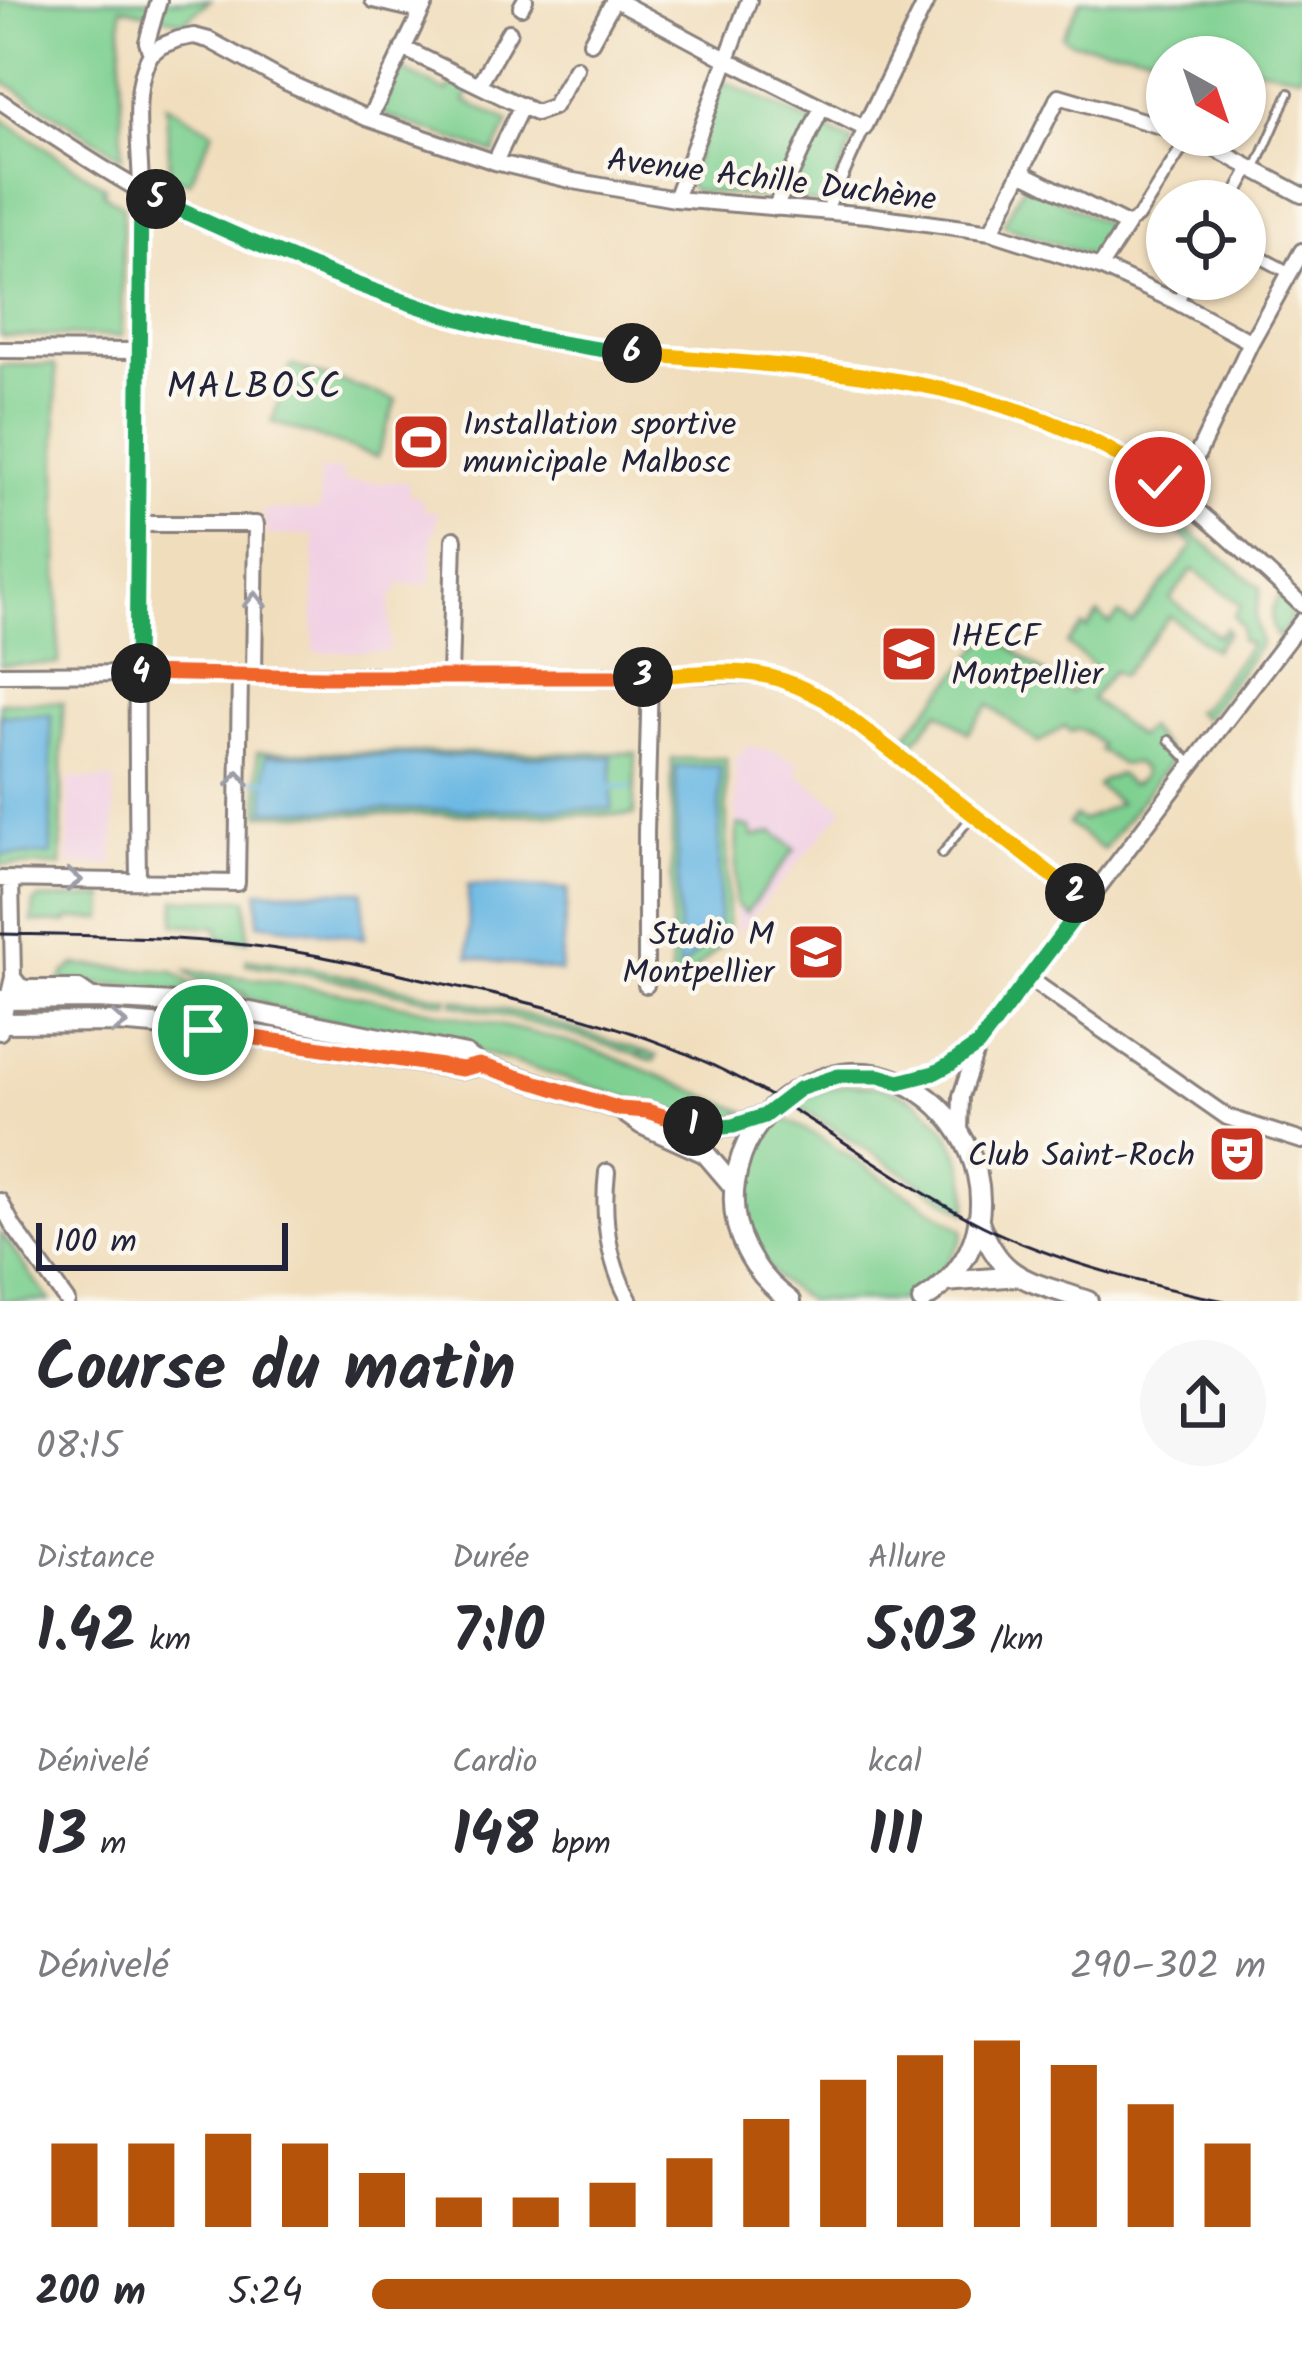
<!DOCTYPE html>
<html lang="fr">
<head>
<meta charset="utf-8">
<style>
  :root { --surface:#fff; --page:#f7f7f7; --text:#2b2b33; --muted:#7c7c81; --accent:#b45309 }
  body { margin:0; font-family:Kalam,sans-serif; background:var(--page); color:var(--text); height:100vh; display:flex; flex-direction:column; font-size:45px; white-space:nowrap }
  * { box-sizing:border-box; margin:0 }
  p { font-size:39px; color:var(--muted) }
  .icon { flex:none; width:66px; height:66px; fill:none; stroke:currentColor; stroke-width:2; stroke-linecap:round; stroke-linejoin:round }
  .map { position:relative; height:1301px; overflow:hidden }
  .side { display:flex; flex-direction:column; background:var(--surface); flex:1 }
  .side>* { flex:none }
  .needle { width:78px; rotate:140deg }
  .tools { position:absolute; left:1146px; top:36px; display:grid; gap:24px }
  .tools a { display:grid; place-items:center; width:120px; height:120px; border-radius:50%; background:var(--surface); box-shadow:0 3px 9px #0004; font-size:60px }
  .scale { position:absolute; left:36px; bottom:30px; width:252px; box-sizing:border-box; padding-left:12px; border:6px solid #22223b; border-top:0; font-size:33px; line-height:42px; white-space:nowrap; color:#22223b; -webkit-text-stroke:9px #fbf7ec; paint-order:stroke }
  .pin { position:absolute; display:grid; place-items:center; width:102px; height:102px; color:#fff; margin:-51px; border:6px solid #fff; border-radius:50%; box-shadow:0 3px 12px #0007 }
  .km { position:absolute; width:60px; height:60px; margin:-30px; border-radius:50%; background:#222; color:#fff; font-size:33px; line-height:60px; text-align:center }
  .round { display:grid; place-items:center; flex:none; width:126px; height:126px; border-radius:63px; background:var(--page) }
  .headline { display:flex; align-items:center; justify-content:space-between; height:204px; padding:0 36px }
  h1 { font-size:66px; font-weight:700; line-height:90px }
  .stats { display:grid; grid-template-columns:repeat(3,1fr); gap:18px; height:204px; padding:12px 36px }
  .stats div { display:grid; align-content:center }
  .stats b { font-size:60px; font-weight:700 }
  .stats small { font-size:33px; font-weight:400 }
  .stats p { font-size:33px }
  .chart { height:336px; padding:24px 36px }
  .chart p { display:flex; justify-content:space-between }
  .chart svg { width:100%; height:216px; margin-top:12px; stroke:var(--accent); stroke-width:6 }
  ul { padding:0 36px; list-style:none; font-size:39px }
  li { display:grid; grid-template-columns:192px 144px 1fr; align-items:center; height:90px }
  li i { height:30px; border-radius:15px; background:var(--accent) }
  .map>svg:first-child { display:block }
  .built { fill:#f1d0e4 }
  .green { fill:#7ed091; stroke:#507966; stroke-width:3 }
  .water { fill:#69b7e3; stroke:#466c8f; stroke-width:3 }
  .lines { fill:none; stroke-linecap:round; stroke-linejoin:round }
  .stream { stroke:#69b7e3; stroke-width:4.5 }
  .service-casing { stroke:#89807c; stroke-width:12 }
  .pedestrian-casing { stroke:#89807c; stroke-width:16 }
  .minor-casing { stroke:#89807c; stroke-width:20 }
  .secondary-casing { stroke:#89807c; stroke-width:24 }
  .service { stroke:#fff; stroke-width:6 }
  .pedestrian { stroke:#fff; stroke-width:10 }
  .minor { stroke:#fff; stroke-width:14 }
  .secondary { stroke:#fff; stroke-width:18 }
  .tram { stroke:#22223b; stroke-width:3 }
  .oneway { stroke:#9c9ca7 }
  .split-1-casing { stroke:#fff; stroke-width:24 }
  .split-2-casing { stroke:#fff; stroke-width:24 }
  .split-3-casing { stroke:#fff; stroke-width:24 }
  .split-4-casing { stroke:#fff; stroke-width:24 }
  .split-5-casing { stroke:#fff; stroke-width:24 }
  .split-6-casing { stroke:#fff; stroke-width:24 }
  .split-7-casing { stroke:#fff; stroke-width:24 }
  .split-1 { stroke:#f0652b; stroke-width:15 }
  .split-2 { stroke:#22a559; stroke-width:15 }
  .split-3 { stroke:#f5b400; stroke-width:15 }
  .split-4 { stroke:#f0652b; stroke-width:15 }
  .split-5 { stroke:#22a559; stroke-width:15 }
  .split-6 { stroke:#22a559; stroke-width:15 }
  .split-7 { stroke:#f5b400; stroke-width:15 }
  .labels { text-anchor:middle; stroke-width:9; stroke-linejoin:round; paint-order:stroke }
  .street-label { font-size:33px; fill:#22223b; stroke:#fbf7ec }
  .poi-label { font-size:33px; fill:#22223b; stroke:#fbf7ec; text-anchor:start }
  .neighbourhood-label { font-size:36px; letter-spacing:3px; fill:#22223b; stroke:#fbf7ec }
</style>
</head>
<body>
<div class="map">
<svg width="1302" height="1301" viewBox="0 0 1302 1301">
  <rect width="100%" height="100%" fill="#fbf7ec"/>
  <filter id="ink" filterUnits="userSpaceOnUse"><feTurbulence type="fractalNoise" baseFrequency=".00833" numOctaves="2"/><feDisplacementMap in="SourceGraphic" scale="24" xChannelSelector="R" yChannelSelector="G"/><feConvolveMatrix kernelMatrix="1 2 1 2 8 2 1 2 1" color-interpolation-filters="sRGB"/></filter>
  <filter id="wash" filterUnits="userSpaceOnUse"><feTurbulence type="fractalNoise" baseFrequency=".004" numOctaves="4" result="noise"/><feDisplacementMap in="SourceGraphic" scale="48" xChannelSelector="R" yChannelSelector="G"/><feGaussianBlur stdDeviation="2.7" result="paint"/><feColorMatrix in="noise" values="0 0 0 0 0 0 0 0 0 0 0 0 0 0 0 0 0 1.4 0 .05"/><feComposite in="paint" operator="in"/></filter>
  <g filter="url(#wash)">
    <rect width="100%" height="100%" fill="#f0ddbc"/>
    <path class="built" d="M319,470H342L343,482H408L409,495H417V499H422L423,511H438L435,532L432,533L431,584H398L397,594L390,595V652H314V535H268L262,510H320Z
      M743,745L777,752L800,764L796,773L844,809L736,936L735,756L742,755Z
      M68,778L114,780V865H68Z"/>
    <path class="green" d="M0,0H210L184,22L121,7L122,157L0,79Z
      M1081,0H1302V75L1245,66V57H1177L1073,43L1062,37Z
      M401,69L447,92L454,81L471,89L465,101L509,122L494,153L386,116L381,110Z
      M723,81L853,142L825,204L694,191L687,183Z
      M166,104L213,131L190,182L170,176Z
      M0,118L105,187L103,193L123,206L122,336H0Z
      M1025,182L1113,228L1096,258L1003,225Z
      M0,365H54L56,368L59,664L0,665Z
      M291,365L396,400L377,457L272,422Z
      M1137,489L1261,588L1255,618L1261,644L1204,719L1194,711L1201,708L1251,644L1241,641L1242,627L1234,616L1241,605L1193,569L1170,599L1218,636L1226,628L1228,633L1214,650L1170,616L1122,676L1113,671L1091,699L1138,737L1147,727L1173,758L1103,850L1068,824L1075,816L1082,821L1119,803L1097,786L1103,780L1119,774L1129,784H1135L1143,777V770L1135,763L1122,765L1099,750L1101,745L1087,733L1076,729L1071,732L1065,726L1038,743L989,705L968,733L939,711L914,742L906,735L992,633L1071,693L1094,666L1067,644L1083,626L1087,629L1098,614L1110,624L1119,614L1132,623L1194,545L1133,494Z
      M1282,593C1295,610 1293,622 1278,638C1268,623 1269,606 1282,593Z
      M0,702H63L61,866L0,865Z
      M257,752L636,753L634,815L260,814Z
      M726,758L728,939L671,992L672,759Z
      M737,825L751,828L753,837L773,832L795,849L746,913L735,904Z
      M105,897L104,919H68L67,923L32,922L34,903L39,899Z
      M176,899H247L248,941L218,938V927L175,924Z
      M247,959L305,967L448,998L446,1003L303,973L246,964Z
      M75,965L173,971L204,993L206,997L175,995L148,986L59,983L65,972Z
      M186,971C266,978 344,993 423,1009C480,1021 537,1032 593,1050C645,1068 695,1092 747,1112L715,1122L689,1118L491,1055L265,1007V1003L245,999V994L234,993L233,997L216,994Z
      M454,999L523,1014L640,1050V1053L644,1051L657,1056L654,1061C588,1038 522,1019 453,1004Z
      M847,1084C859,1086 874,1085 885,1088C940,1102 974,1159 967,1213L794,1103L810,1094Z
      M778,1115L819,1137L963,1230L961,1240L942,1271L914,1294L897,1301H808L778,1280L755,1251L743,1217V1180L755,1146Z
      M0,1232L2,1235L50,1301H0Z"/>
    <path class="water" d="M0,715H51V855H0Z
      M266,755L612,757V809L265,810Z
      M720,766L719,933L679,970L676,767Z
      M468,885L568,889L560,972L469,957Z
      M258,891H363L364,938L258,923Z"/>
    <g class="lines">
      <path class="stream" d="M253,780L271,781
        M606,787H630"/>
    </g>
  </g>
  <g filter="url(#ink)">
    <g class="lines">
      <defs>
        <path id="service" d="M1257,166L1289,93
          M1169,740L1192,764
          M942,854L971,817"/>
        <path id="pedestrian" d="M1232,201L1251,166
          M826,212L864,128
          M1127,225L1138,217L1190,135
          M1245,249L1290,273
          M1177,302L1190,279"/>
        <path id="minor" d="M373,0L421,11
          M616,0L728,60L864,128L927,0
          M521,7L525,0
          M591,42L614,0
          M403,48L536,113L553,107L576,68
          M151,54L161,46L178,39L194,36L209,40L286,82L369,119L495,162L574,181L675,199L868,215L991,232L1100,267L1177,302L1251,342
          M479,84L509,32
          M0,101C45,131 90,162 138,189C176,212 220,229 261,246C343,280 425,310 510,332C698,378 901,350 1080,433C1164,473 1234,542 1302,605
          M369,119L427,0
          M1189,135L1302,195
          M495,162L522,105
          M1021,172L1127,225L1100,267
          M675,199L749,0
          M775,208L822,107
          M991,232L1059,96L1167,128
          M0,350L138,351
          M1178,495L1251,342L1302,251
          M138,524H256L254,676
          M0,674L159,673L513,678L736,674L766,676L796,685L826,700L1086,903
          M450,676L454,539
          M0,879L237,883L240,675
          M138,881C135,653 137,425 141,198C142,157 129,88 151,54L147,42L159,0
          M13,977L20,986L26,988H79L95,999
          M1028,978L1227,1117L1302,1141
          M646,985V832L650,677
          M0,1032L13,977L11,879
          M899,1082L934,1073L978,1045
          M960,1130L961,1096L978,1045L1302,621
          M607,1172C602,1216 608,1262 630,1301
          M0,1201L13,1226L67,1301"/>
        <path id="secondary" d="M0,1000L95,999L215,1005L466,1055L480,1065L620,1109L647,1111L705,1129L733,1126L764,1116
          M0,1023L116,1022L203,1029L462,1069L480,1065
          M624,1112L641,1124L705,1153L734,1187
          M978,1218C1000,1283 1030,1280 1088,1301
          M946,1282L1018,1276
          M791,1301C753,1274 728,1231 735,1183C740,1146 760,1113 792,1093C928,1008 1059,1214 922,1301"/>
      </defs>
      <use href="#service" class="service-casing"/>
      <use href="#pedestrian" class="pedestrian-casing"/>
      <use href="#minor" class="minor-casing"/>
      <use href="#secondary" class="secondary-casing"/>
      <use href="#service" class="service"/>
      <use href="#pedestrian" class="pedestrian"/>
      <use href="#minor" class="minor"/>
      <use href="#secondary" class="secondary"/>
      <path class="tram" d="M0,934C102,936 207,936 308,954C358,963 408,976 459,987C544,1005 630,1027 710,1064C806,1109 888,1178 983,1226C1050,1259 1152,1287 1225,1301"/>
    </g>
    <defs><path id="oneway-chevron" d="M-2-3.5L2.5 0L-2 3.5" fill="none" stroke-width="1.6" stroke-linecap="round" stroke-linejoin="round" transform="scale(3)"/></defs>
    <g class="oneway">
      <use href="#oneway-chevron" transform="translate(255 600) rotate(-89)"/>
      <use href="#oneway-chevron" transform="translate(238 779) rotate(-89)"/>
      <use href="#oneway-chevron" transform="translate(74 880) rotate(1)"/>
      <use href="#oneway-chevron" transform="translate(119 1023) rotate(3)"/>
    </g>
  </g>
  <g class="lines" filter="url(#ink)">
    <defs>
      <path id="split-1" d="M203,1030L462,1069L479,1065L620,1109L647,1111L693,1126"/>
      <path id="split-2" d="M693,1126L705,1129L733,1126L764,1116L799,1089L838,1076H879L899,1082L934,1073L949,1065L978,1045L1086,902L1075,893"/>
      <path id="split-3" d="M643,677C684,675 731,667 771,677C791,682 808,691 826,700L1075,893"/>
      <path id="split-4" d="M141,673L322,677H643"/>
      <path id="split-5" d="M141,673H136L141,192L156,199"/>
      <path id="split-6" d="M156,199C307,268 465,337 632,353"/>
      <path id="split-7" d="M632,353C813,370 1007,371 1160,482"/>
    </defs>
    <use href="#split-1" class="split-1-casing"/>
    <use href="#split-2" class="split-2-casing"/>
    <use href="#split-3" class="split-3-casing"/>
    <use href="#split-4" class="split-4-casing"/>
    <use href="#split-5" class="split-5-casing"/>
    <use href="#split-6" class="split-6-casing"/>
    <use href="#split-7" class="split-7-casing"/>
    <use href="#split-1" class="split-1"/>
    <use href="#split-2" class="split-2"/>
    <use href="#split-3" class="split-3"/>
    <use href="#split-4" class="split-4"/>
    <use href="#split-5" class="split-5"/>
    <use href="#split-6" class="split-6"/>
    <use href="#split-7" class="split-7"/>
  </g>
  <defs>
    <symbol id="stadium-square" viewBox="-11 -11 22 22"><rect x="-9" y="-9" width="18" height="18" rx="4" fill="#c8321e" stroke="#fbf7ec"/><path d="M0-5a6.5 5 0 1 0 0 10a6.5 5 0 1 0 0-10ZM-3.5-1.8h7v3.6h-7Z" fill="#fff"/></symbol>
    <symbol id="university-square" viewBox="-11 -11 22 22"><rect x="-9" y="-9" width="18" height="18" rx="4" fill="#c8321e" stroke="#fbf7ec"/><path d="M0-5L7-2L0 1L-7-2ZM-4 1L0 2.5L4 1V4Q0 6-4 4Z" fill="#fff"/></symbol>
    <symbol id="theatre-square" viewBox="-11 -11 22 22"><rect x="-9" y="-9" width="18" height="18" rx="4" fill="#c8321e" stroke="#fbf7ec"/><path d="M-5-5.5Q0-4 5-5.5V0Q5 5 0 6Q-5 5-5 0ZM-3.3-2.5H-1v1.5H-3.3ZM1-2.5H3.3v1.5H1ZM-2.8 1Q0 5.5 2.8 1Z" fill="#fff"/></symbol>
  </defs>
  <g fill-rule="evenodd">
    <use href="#stadium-square" x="388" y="409" width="66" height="66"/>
    <use href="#university-square" x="876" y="621" width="66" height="66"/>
    <use href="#university-square" x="783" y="919" width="66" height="66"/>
    <use href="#theatre-square" x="1204" y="1121" width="66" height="66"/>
  </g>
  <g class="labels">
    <g class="street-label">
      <text transform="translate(772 178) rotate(7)" y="12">Avenue Achille Duchène</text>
    </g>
    <g class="poi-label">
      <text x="463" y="435">Installation sportive<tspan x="463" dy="38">municipale Malbosc</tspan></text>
      <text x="951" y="647">IHECF<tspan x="951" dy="38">Montpellier</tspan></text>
      <text x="774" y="945" text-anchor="end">Studio M<tspan x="774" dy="38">Montpellier</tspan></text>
      <text x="1195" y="1166" text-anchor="end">Club Saint-Roch</text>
    </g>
    <g class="neighbourhood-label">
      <text x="255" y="398">MALBOSC</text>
    </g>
  </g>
</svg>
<div class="tools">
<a><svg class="needle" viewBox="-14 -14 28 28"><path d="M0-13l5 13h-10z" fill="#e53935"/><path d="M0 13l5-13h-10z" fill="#7c7c81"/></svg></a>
<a><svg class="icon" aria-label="locate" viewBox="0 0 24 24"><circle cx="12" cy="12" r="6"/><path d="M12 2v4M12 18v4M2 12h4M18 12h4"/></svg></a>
</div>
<div class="scale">100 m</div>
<div class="pin" style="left:203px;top:1030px;background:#1e9e55"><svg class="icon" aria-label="arrive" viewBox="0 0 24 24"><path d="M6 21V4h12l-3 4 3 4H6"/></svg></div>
<div class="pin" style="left:1160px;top:482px;background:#d93025"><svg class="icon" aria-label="check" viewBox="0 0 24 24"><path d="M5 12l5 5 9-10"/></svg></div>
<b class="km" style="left:693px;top:1126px">1</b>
<b class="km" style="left:1075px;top:893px">2</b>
<b class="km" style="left:643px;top:677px">3</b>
<b class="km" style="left:141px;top:673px">4</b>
<b class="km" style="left:156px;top:199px">5</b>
<b class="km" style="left:632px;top:353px">6</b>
</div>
<section class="side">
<div class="headline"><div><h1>Course du matin</h1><p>08:15</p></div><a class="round"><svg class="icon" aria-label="share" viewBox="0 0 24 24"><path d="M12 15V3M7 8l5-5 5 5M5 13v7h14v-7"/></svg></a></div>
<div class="stats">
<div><p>Distance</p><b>1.42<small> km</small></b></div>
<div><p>Durée</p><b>7:10</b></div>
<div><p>Allure</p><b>5:03<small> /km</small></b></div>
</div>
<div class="stats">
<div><p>Dénivelé</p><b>13<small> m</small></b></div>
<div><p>Cardio</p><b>148<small> bpm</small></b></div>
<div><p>kcal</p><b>111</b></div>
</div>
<div class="chart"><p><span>Dénivelé</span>290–302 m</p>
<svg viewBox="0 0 160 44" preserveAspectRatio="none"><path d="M5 44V27M15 44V27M25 44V25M35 44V27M45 44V33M55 44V38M65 44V38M75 44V35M85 44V30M95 44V22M105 44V14M115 44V9M125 44V6M135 44V11M145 44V19M155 44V27"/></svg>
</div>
<ul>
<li><b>200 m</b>5:24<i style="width:67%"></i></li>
</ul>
</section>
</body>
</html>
